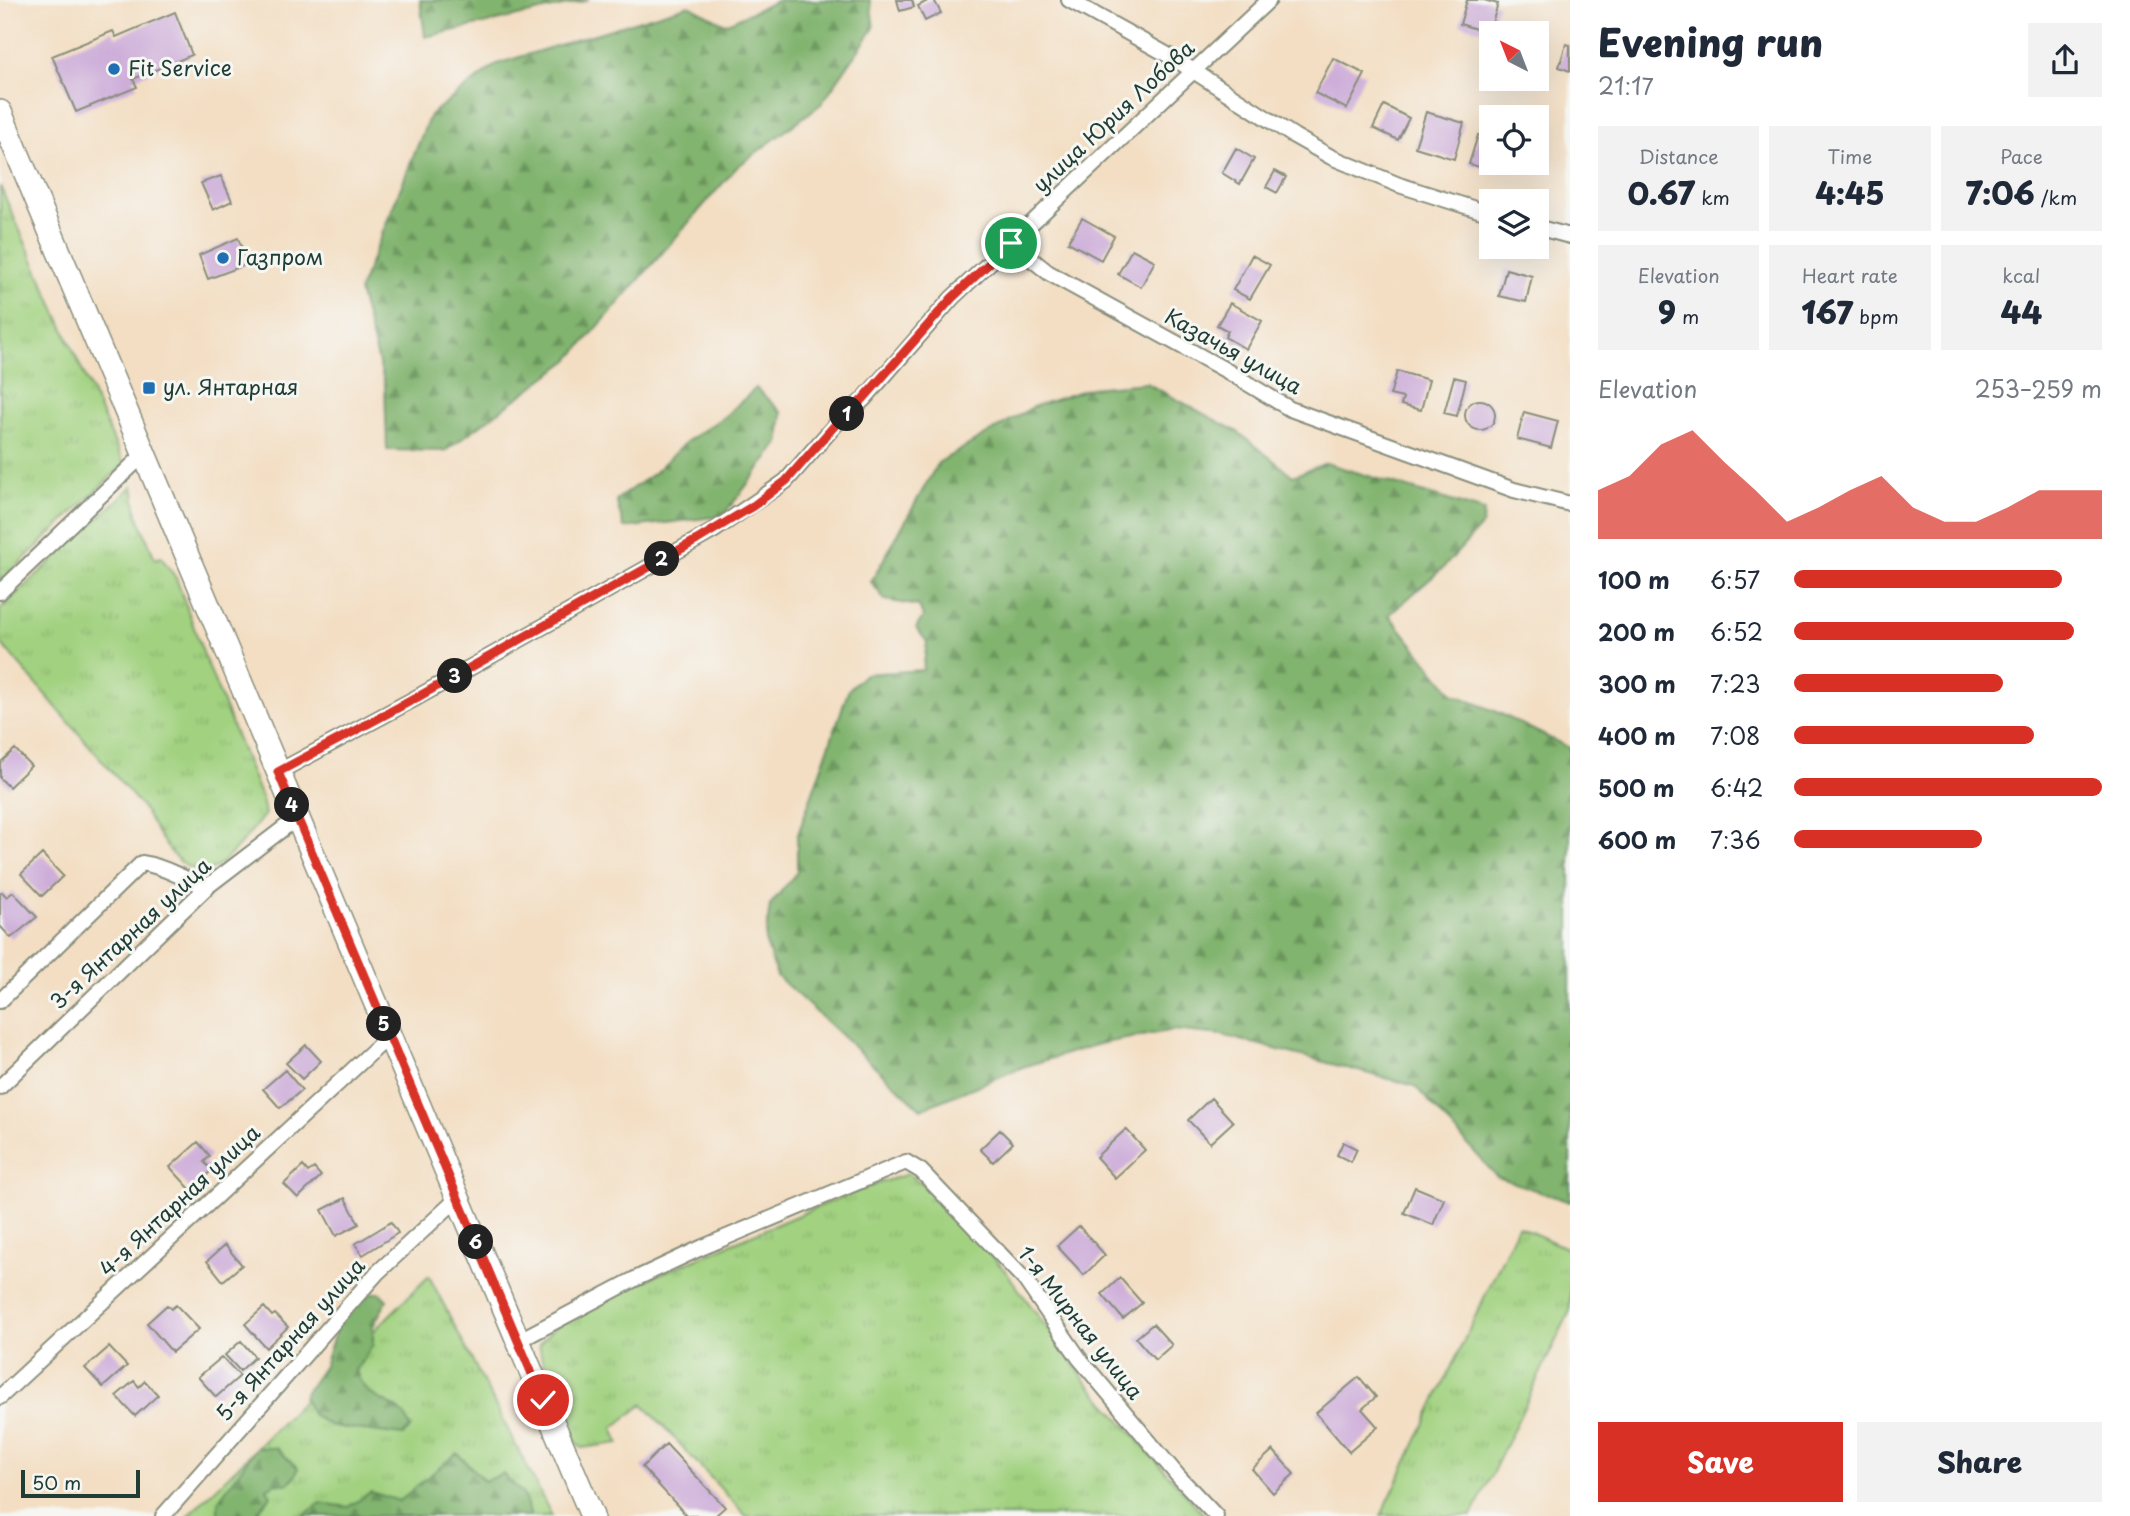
<!DOCTYPE html>
<html lang="en">
<head>
<meta charset="utf-8">
<style>
  :root { --surface:#fff; --page:#f2f2f3; --text:#1f2937; --muted:#747a83; --accent:#d93025 }
  body { margin:0; font-family:"Playpen Sans",sans-serif; background:var(--page); color:var(--text); height:100vh; display:flex; flex-direction:column; font-size:26px; white-space:nowrap }
  * { box-sizing:border-box; margin:0 }
  p { font-size:23px; color:var(--muted) }
  .icon { flex:none; width:38px; height:38px; fill:none; stroke:currentColor; stroke-width:2; stroke-linecap:round; stroke-linejoin:round }
  .map { position:relative; flex:1; overflow:hidden }
  .drawer { display:flex; flex-direction:column; background:var(--surface); width:560px }
  .drawer>* { flex:none }
  .needle { width:46px; rotate:318deg }
  .buttons { position:absolute; left:1479px; top:21px; display:grid; gap:14px }
  .buttons a { display:grid; place-items:center; width:70px; height:70px; border-radius:0px; background:var(--surface); box-shadow:0 7px 28px #0002; font-size:35px }
  .scale { position:absolute; left:21px; bottom:18px; width:119px; box-sizing:border-box; padding-left:7px; border:4px solid #1f3d34; border-top:0; font-size:19px; line-height:24px; white-space:nowrap; color:#1f3d34; -webkit-text-stroke:5px #f6f6f2; paint-order:stroke }
  .pin { position:absolute; display:grid; place-items:center; width:60px; height:60px; color:#fff; margin:-30px; border:4px solid #fff; border-radius:50%; box-shadow:0 2px 7px #0007 }
  .km { position:absolute; width:35px; height:35px; margin:-18px; border-radius:50%; background:#222; color:#fff; font-size:19px; line-height:35px; text-align:center }
  .round { display:grid; place-items:center; flex:none; width:74px; height:74px; border-radius:0px; background:var(--page) }
  .overview { display:flex; align-items:center; justify-content:space-between; height:119px; padding:0 28px }
  h1 { font-size:38px; font-weight:800; line-height:52px }
  .figures { display:grid; grid-template-columns:repeat(3,1fr); gap:10px; height:119px; padding:7px 28px }
  .figures div { display:grid; align-content:center; border-radius:0px; background:var(--page); text-align:center }
  .figures b { font-size:30px; font-weight:800 }
  .figures small { font-size:19px; font-weight:400 }
  .figures p { font-size:19px }
  .chart { height:196px; padding:14px 28px }
  .chart p { display:flex; justify-content:space-between }
  .chart svg { width:100%; height:126px; margin-top:7px; fill:var(--accent); opacity:.7 }
  .button { display:flex; gap:14px; margin-top:auto; padding:14px 28px }
  .button a { flex:1; height:80px; border-radius:0px; background:var(--accent); color:#fff; font-size:28px; font-weight:800; line-height:80px; text-align:center }
  .button a+a { background:var(--page); color:var(--text) }
  ul { padding:0 28px; list-style:none; font-size:23px }
  li { display:grid; grid-template-columns:112px 84px 1fr; align-items:center; height:52px }
  li i { height:18px; border-radius:9px; background:var(--accent) }
  main { display:flex; flex:1; min-height:0 }
  .map>svg:first-child { display:block }
  .grass { fill:url(#grass-tufts); stroke:#60885a; stroke-width:2 }
  .forest { fill:url(#forest-firs); stroke:#507851; stroke-width:2 }
  .building { fill:#cdadd9 }
  .lines { fill:none; stroke-linecap:round; stroke-linejoin:round }
  .street-casing { stroke:#898e7c; stroke-width:18 }
  .primary-casing { stroke:#898e7c; stroke-width:26 }
  .street { stroke:#fff; stroke-width:14 }
  .primary { stroke:#fff; stroke-width:23 }
  .route-casing { stroke:#fff; stroke-width:14 }
  .route { stroke:#d93025; stroke-width:9 }
  .poi-dot { fill:#1f6fb2; stroke:#f6f6f2; stroke-width:2.5 }
  .labels { text-anchor:middle; stroke-width:6; stroke-linejoin:round; paint-order:stroke }
  .poi-label { font-size:21px; fill:#1f3d34; stroke:#f6f6f2; text-anchor:start }
  .street-label { font-size:21px; fill:#1f3d34; stroke:#f6f6f2 }
</style>
</head>
<body>
<main>
<div class="map">
<svg width="1570" height="1516" viewBox="0 0 1570 1516">
  <defs>
    <pattern id="grass-tufts" width="24" height="20" patternUnits="userSpaceOnUse" patternTransform="scale(1.75)"><rect width="24" height="20" fill="#a2d280"/><path d="M3 7l-1-3M5 7V3M7 7l1-3M15 17l-1-3M17 17v-4M19 17l1-3" fill="none" stroke="#8bb56f"/></pattern>
    <pattern id="forest-firs" width="22" height="20" patternUnits="userSpaceOnUse" patternTransform="scale(1.75)"><rect width="22" height="20" fill="#81b46e"/><path d="M5 1l3.5 6h-7zM16 11l3.5 6h-7z" fill="#69945b"/></pattern>
  </defs>
  <rect width="100%" height="100%" fill="#f6f6f2"/>
  <filter id="ink" filterUnits="userSpaceOnUse"><feTurbulence type="fractalNoise" baseFrequency=".0143" numOctaves="2"/><feDisplacementMap in="SourceGraphic" scale="14" xChannelSelector="R" yChannelSelector="G"/><feConvolveMatrix kernelMatrix="1 2 1 2 8 2 1 2 1" color-interpolation-filters="sRGB"/></filter>
  <filter id="wash" filterUnits="userSpaceOnUse"><feTurbulence type="fractalNoise" baseFrequency=".00686" numOctaves="4" result="noise"/><feDisplacementMap in="SourceGraphic" scale="28" xChannelSelector="R" yChannelSelector="G"/><feGaussianBlur stdDeviation="1.57" result="paint"/><feColorMatrix in="noise" values="0 0 0 0 0 0 0 0 0 0 0 0 0 0 0 0 0 1.4 0 .05"/><feComposite in="paint" operator="in"/></filter>
  <g filter="url(#wash)">
    <rect width="100%" height="100%" fill="#f3dec3"/>
    <path class="grass" d="M0,186L124,464L0,582Z
      M133,486L137,514L155,559L161,557L176,578L205,658L262,800L265,814C254,828 226,865 211,870C181,881 155,829 143,808L0,642V609Z
      M908,1174L927,1187L1003,1268L1086,1381L1205,1516H746L643,1404L613,1428L619,1443L582,1448L577,1444L542,1359L539,1344L554,1328L641,1282L822,1205L876,1184Z
      M1518,1226L1570,1250V1311L1472,1516H1381Z
      M429,1276L552,1516H188Z"/>
    <path class="forest" d="M420,0H589L425,37Z
      M779,0H870L874,28L821,104L737,167L569,360L445,451L387,450L385,385L359,291L430,115L497,64L689,5L725,24Z
      M1146,383L1238,432L1293,476L1326,463L1484,511L1483,524L1444,567L1389,615L1453,694L1497,712L1570,748V1202L1497,1177L1415,1086L1222,1035L1173,1030L1099,1044L1023,1067L921,1109L777,976L765,941L770,905L797,872V837L849,689L865,674L923,670L927,642L916,628L923,617L919,606L885,600L871,582L938,463L1033,407L1090,388Z
      M756,388L782,413L779,443L723,516L624,528L616,500L654,473L686,442L725,416Z
      M371,1293H380L387,1300L373,1326V1345L356,1370C364,1400 383,1396 402,1413C406,1416 408,1423 411,1428L403,1435L331,1426L312,1414L303,1396L324,1366L340,1317Z
      M256,1448H276L298,1468L295,1477L287,1484L276,1483L267,1488L271,1496L258,1511L262,1516H218V1501Z
      M457,1453L484,1481L503,1474L523,1494L531,1516H303L320,1503L348,1507L371,1492L399,1501Z"/>
    <g id="blocks">
      <path class="building" d="M897,0H912L914,7L900,11Z
        M929,0H934L941,13L925,21L918,6Z
        M1467,0H1484L1498,4L1489,33L1460,24Z
        M175,12L192,55L133,79L137,87L76,112L52,56L113,31L116,37Z
        M1566,44L1570,45V71L1559,67Z
        M1333,58L1365,74L1347,109L1315,93Z
        M1384,105L1409,118L1398,140L1373,128Z
        M1426,112L1464,123L1454,159L1415,147Z
        M1478,135L1491,138V153L1486,169L1469,164Z
        M1236,148L1254,159L1240,184L1222,173Z
        M1275,171L1286,177L1277,193L1266,187Z
        M221,176L232,201L213,210L201,183Z
        M1082,218L1114,236L1101,260L1068,242Z
        M238,238L248,264L208,279L199,255Z
        M1132,249L1155,261L1141,287L1118,274Z
        M1252,255L1270,265L1250,299L1233,290Z
        M1506,269L1532,276L1526,302L1499,296Z
        M1230,303L1262,321L1246,349L1225,337L1228,331L1217,325Z
        M1397,371L1429,380L1421,410L1401,405L1403,398L1390,395Z
        M1454,377L1466,380L1457,416L1444,413Z
        M1465 415a15 15 0 1 1 30 0a15 15 0 1 1-30 0Z
        M1524,412L1558,421L1551,448L1517,439Z
        M15,749L31,766L9,787L0,778V763Z
        M42,854L63,876L42,896L21,874Z
        M2,892L7,897L13,892L37,917L11,938L0,926V893Z
        M306,1045L321,1061L302,1079L286,1063Z
        M285,1070L302,1090L280,1108L263,1089Z
        M1211,1098L1233,1122L1210,1143L1188,1120Z
        M1126,1129L1145,1150L1115,1178L1096,1157Z
        M1000,1130L1013,1143L993,1162L980,1149Z
        M198,1142L210,1156L204,1162L212,1170L191,1190L170,1167Z
        M1343,1142L1357,1149L1351,1162L1337,1155Z
        M303,1166L308,1172L314,1168L321,1176L298,1198L284,1184Z
        M1415,1187L1444,1199L1433,1225L1404,1213Z
        M345,1198L359,1224L336,1236L322,1210Z
        M391,1222L398,1233L363,1255L355,1244Z
        M1079,1226L1105,1255L1084,1275L1057,1246Z
        M225,1245L242,1265L223,1281L207,1261Z
        M1120,1278L1142,1303L1123,1319L1102,1294Z
        M167,1305L171,1309L176,1305L199,1329L172,1352L147,1323Z
        M264,1307L272,1316L275,1314L288,1327L266,1348L245,1324Z
        M1153,1324L1172,1345L1155,1360L1136,1338Z
        M241,1341L255,1357L240,1371L225,1355Z
        M109,1347L127,1366L103,1387L85,1368Z
        M222,1357L240,1376L216,1397L198,1377Z
        M1359,1377L1376,1397L1362,1409L1378,1427L1349,1452L1316,1413Z
        M134,1381L139,1387L145,1381L158,1395L135,1416L116,1396Z
        M666,1444L725,1507L715,1516H687L642,1467Z
        M1273,1450L1294,1474L1273,1493L1252,1469Z"/>
    </g>
  </g>
  <g filter="url(#ink)">
    <use href="#blocks" fill-opacity="0" stroke="#898e7c" stroke-width="2"/>
    <g class="lines">
      <defs>
        <path id="street" d="M1069,0L1175,59L1294,136L1331,157L1399,185L1491,214
          M1536,227L1570,236
          M1011,243L1049,273L1227,371L1290,409L1514,490L1570,504
          M0,592L144,454
          M278,772L416,698L713,531L786,481L836,424L864,399L952,298L1269,0
          M0,1001L142,863C166,866 184,881 208,886
          M0,1087L208,886L297,818
          M518,1341L635,1279L703,1247L906,1162L921,1171L1025,1280L1079,1358L1178,1476L1216,1516
          M0,1397L389,1036
          M163,1516L377,1273L458,1198"/>
        <path id="primary" d="M0,112L592,1516"/>
      </defs>
      <use href="#street" class="street-casing"/>
      <use href="#primary" class="primary-casing"/>
      <use href="#street" class="street"/>
      <use href="#primary" class="primary"/>
    </g>
  </g>
  <g class="lines" filter="url(#ink)">
    <defs>
      <path id="route" d="M543,1400L278,772L416,698L697,540L753,506L786,481L836,424L863,399L952,298L1011,243"/>
    </defs>
    <use href="#route" class="route-casing"/>
    <use href="#route" class="route"/>
  </g>
  <g class="poi-dot">
    <circle cx="114" cy="69" r="7"/>
    <circle cx="223" cy="258" r="7"/>
    <rect x="142" y="381" width="14" height="14" rx="3.5"/>
  </g>
  <g class="labels">
    <g class="poi-label">
      <text x="128" y="76">Fit Service</text>
      <text x="237" y="265">Газпром</text>
      <text x="163" y="395">ул. Янтарная</text>
    </g>
    <g class="street-label">
      <text transform="translate(1114 117) rotate(-43)" y="7">улица Юрия Лобова</text>
      <text transform="translate(1233 352) rotate(29)" y="7">Казачья улица</text>
      <text transform="translate(131 934) rotate(-43)" y="7">3-я Янтарная улица</text>
      <text transform="translate(180 1201) rotate(-43)" y="7">4-я Янтарная улица</text>
      <text transform="translate(1080 1323) rotate(52)" y="7">1-я Мирная улица</text>
      <text transform="translate(291 1340) rotate(-48)" y="7">5-я Янтарная улица</text>
    </g>
  </g>
</svg>
<div class="buttons">
<a><svg class="needle" viewBox="-14 -14 28 28"><path d="M0-13l5 13h-10z" fill="#e53935"/><path d="M0 13l5-13h-10z" fill="#747a83"/></svg></a>
<a><svg class="icon" aria-label="locate" viewBox="0 0 24 24"><circle cx="12" cy="12" r="6"/><path d="M12 2v4M12 18v4M2 12h4M18 12h4"/></svg></a>
<a><svg class="icon" aria-label="layers" viewBox="0 0 24 24"><path d="M12 4l9 5-9 5-9-5zM3 14l9 5 9-5"/></svg></a>
</div>
<div class="scale">50 m</div>
<div class="pin" style="left:1011px;top:243px;background:#1e9e55"><svg class="icon" aria-label="arrive" viewBox="0 0 24 24"><path d="M6 21V4h12l-3 4 3 4H6"/></svg></div>
<div class="pin" style="left:543px;top:1400px;background:#d93025"><svg class="icon" aria-label="check" viewBox="0 0 24 24"><path d="M5 12l5 5 9-10"/></svg></div>
<b class="km" style="left:847px;top:414px">1</b>
<b class="km" style="left:662px;top:559px">2</b>
<b class="km" style="left:455px;top:676px">3</b>
<b class="km" style="left:292px;top:805px">4</b>
<b class="km" style="left:384px;top:1024px">5</b>
<b class="km" style="left:476px;top:1242px">6</b>
</div>
<section class="drawer">
<div class="overview"><div><h1>Evening run</h1><p>21:17</p></div><a class="round"><svg class="icon" aria-label="share" viewBox="0 0 24 24"><path d="M12 15V3M7 8l5-5 5 5M5 13v7h14v-7"/></svg></a></div>
<div class="figures">
<div><p>Distance</p><b>0.67<small> km</small></b></div>
<div><p>Time</p><b>4:45</b></div>
<div><p>Pace</p><b>7:06<small> /km</small></b></div>
</div>
<div class="figures">
<div><p>Elevation</p><b>9<small> m</small></b></div>
<div><p>Heart rate</p><b>167<small> bpm</small></b></div>
<div><p>kcal</p><b>44</b></div>
</div>
<div class="chart"><p><span>Elevation</span>253–259 m</p>
<svg viewBox="0 0 160 44" preserveAspectRatio="none"><path d="M0 44V27L10 22L20 11L30 6L40 17L50 27L60 38L70 33L80 27L90 22L100 33L110 38L120 38L130 33L140 27L150 27L160 27V44z"/></svg>
</div>
<ul>
<li><b>100 m</b>6:57<i style="width:87%"></i></li>
<li><b>200 m</b>6:52<i style="width:91%"></i></li>
<li><b>300 m</b>7:23<i style="width:68%"></i></li>
<li><b>400 m</b>7:08<i style="width:78%"></i></li>
<li><b>500 m</b>6:42<i style="width:100%"></i></li>
<li><b>600 m</b>7:36<i style="width:61%"></i></li>
</ul>
<div class="button"><a>Save</a><a>Share</a></div>
</section>
</main>
</body>
</html>
